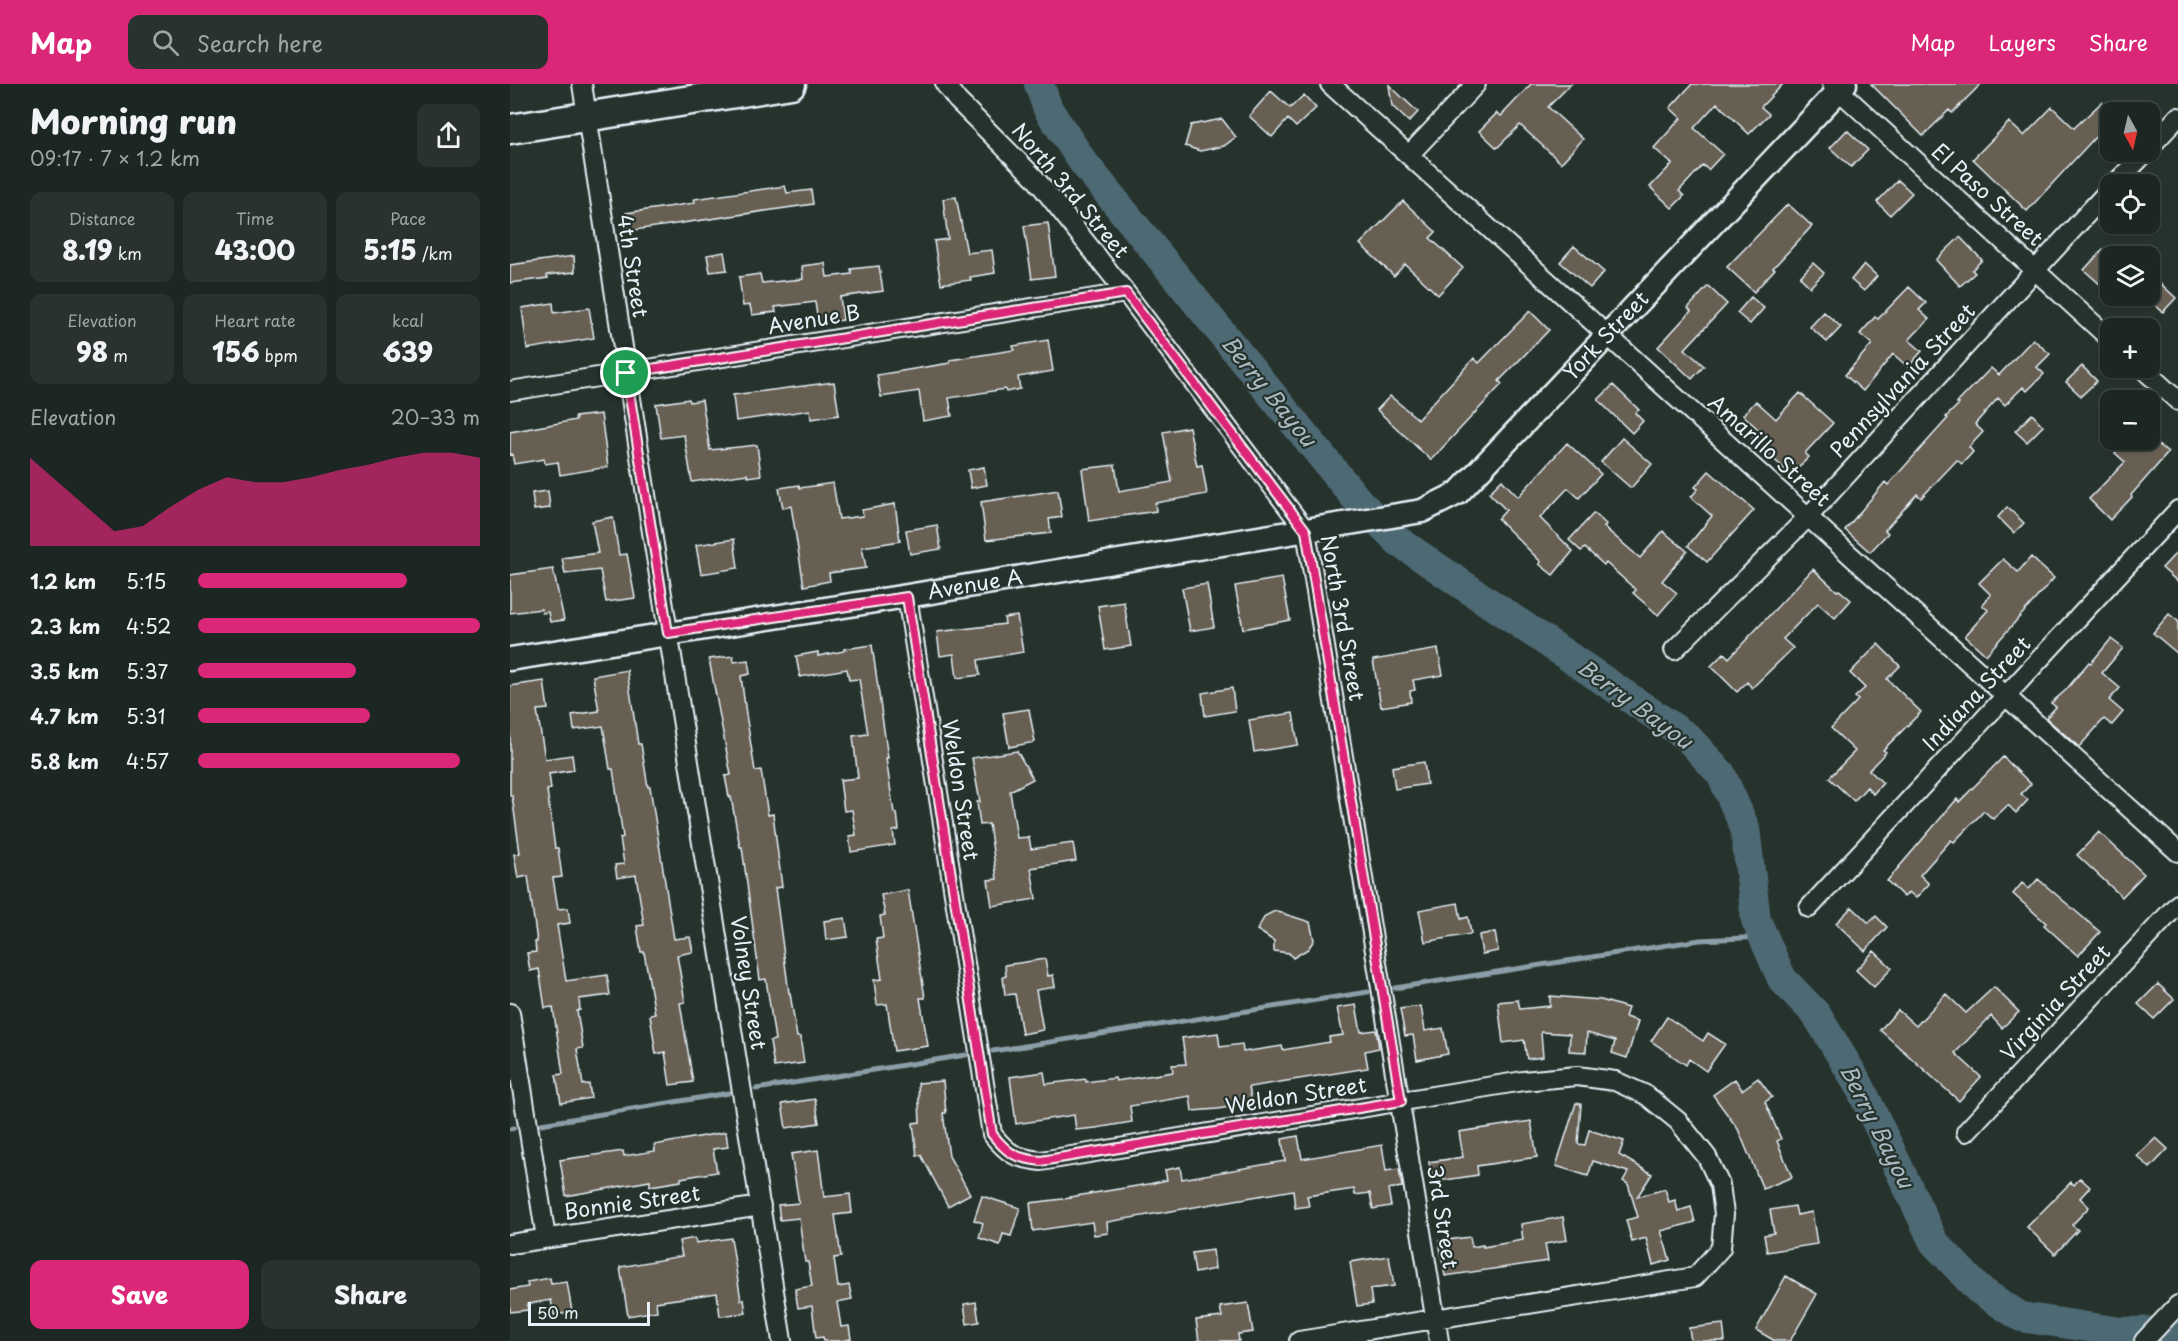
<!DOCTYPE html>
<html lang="en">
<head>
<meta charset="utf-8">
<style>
  :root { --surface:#1c2622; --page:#29322f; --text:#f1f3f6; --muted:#a0a5a5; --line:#3a4340; --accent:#db2777 }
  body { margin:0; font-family:"Playpen Sans",sans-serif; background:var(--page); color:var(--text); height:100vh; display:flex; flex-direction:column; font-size:22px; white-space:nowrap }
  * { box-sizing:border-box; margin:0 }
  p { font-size:20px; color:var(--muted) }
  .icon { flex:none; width:33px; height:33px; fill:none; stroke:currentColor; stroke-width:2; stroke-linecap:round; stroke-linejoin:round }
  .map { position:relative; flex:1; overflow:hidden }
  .drawer { display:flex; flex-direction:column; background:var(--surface); width:510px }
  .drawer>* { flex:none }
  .needle { width:39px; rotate:172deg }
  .buttons { position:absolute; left:1590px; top:18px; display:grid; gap:12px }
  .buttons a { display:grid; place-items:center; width:60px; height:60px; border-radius:12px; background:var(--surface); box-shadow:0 2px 4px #0004,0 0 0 2px var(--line); font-size:30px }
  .scale { position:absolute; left:18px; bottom:15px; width:122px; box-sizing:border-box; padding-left:6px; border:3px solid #e8f1f8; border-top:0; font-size:16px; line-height:21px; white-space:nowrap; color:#e8f1f8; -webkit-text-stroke:4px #26332d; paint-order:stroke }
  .pin { position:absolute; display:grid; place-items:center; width:51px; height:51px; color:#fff; margin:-26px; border:3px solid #fff; border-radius:50%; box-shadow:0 2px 6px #0007 }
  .round { display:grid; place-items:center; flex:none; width:63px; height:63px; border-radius:12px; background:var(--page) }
  .head { display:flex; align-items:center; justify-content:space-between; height:102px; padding:0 30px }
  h1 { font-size:33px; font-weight:800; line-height:45px }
  .metrics { display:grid; grid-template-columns:repeat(3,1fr); gap:9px; height:102px; padding:6px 30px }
  .metrics div { display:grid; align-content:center; border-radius:12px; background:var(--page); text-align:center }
  .metrics b { font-size:26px; font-weight:800 }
  .metrics small { font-size:16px; font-weight:400 }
  .metrics p { font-size:16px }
  .chart { height:168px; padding:12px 30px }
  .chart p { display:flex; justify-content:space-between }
  .chart svg { width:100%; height:108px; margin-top:6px; fill:var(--accent); opacity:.7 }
  .cta { display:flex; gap:12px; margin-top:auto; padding:12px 30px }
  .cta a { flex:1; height:69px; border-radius:12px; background:var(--accent); color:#fff; font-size:24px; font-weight:800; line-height:69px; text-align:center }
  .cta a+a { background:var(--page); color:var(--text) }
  ul { padding:0 30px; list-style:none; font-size:20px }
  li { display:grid; grid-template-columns:96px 72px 1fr; align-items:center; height:45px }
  li i { height:15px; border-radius:8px; background:var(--accent) }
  header { display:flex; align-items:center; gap:36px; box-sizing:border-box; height:84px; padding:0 30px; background:var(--accent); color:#fff }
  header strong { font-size:28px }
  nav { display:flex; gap:33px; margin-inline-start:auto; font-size:21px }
  .search { width:420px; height:54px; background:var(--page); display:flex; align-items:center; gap:15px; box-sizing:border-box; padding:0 21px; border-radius:12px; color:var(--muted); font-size:22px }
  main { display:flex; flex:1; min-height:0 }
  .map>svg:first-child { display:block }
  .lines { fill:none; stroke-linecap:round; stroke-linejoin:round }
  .stream { stroke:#8c9fa8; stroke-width:5 }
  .river { stroke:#4e6973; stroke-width:30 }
  .building { fill:#685e52; stroke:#e8f1f8; stroke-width:1.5 }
  .minor-casing { stroke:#e8f1f8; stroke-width:22 }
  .tertiary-casing { stroke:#e8f1f8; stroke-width:27 }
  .primary-casing { stroke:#e8f1f8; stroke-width:33 }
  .minor { stroke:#26332d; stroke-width:18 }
  .tertiary { stroke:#26332d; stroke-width:22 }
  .primary { stroke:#26332d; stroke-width:28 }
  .route-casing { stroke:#fff; stroke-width:12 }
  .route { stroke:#db2777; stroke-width:8 }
  .labels { text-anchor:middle; stroke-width:4.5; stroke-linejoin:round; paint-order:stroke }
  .street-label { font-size:21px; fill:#e8f1f8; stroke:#26332d }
  .water-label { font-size:22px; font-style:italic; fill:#aabbc3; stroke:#26332d }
</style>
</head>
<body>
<header>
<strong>Map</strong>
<div class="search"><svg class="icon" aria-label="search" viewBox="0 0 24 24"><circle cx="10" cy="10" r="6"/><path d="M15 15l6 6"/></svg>Search here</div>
<nav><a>Map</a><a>Layers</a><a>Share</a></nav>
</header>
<main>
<section class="drawer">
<div class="head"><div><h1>Morning run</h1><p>09:17 · 7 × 1.2 km</p></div><a class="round"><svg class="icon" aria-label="share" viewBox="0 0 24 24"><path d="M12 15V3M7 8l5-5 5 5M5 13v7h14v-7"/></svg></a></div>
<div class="metrics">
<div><p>Distance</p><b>8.19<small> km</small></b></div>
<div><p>Time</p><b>43:00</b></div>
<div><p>Pace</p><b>5:15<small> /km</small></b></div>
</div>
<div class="metrics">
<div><p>Elevation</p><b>98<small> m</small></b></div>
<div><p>Heart rate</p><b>156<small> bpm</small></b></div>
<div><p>kcal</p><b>639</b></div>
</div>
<div class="chart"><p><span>Elevation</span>20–33 m</p>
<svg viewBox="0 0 160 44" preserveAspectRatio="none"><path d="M0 44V8L10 18L20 28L30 38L40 36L50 28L60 21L70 16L80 18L90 18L100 16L110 13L120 11L130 8L140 6L150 6L160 8V44z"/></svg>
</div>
<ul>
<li><b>1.2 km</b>5:15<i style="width:74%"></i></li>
<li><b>2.3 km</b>4:52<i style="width:100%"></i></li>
<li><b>3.5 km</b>5:37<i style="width:56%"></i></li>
<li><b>4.7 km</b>5:31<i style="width:61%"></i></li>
<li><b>5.8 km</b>4:57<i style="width:93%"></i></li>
</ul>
<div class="cta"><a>Save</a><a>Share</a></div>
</section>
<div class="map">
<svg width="1668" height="1257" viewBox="0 0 1668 1257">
  <rect width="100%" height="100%" fill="#26332d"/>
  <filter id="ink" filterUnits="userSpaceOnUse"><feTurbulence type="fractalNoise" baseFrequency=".0167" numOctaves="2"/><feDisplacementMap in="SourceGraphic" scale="12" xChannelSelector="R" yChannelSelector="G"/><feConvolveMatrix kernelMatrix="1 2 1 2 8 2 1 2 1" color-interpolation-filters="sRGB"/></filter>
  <g filter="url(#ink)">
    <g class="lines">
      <path class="stream" d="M885,904L1190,856L1253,853
        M483,967L858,908
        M246,1005L456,971
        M31,1040L219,1009
        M0,1045L4,1044"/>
      <path class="river" d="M529,0L538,25L573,78L848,417L888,457L1177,653L1211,690L1235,744L1246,836L1272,895L1306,930L1349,1001L1424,1158L1468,1205L1511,1233L1611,1248L1668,1247"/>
    </g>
    <path class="building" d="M1021,0H1061L1038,23L1073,55L1051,79L1010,41L987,64L969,47L987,29L991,32Z
      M1182,0H1273L1251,23L1259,30L1239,50L1207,19L1184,44L1213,70L1198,86L1193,81L1169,107L1174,112L1162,124L1140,103L1162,80L1144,64L1171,34L1160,24Z
      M1361,0H1471L1442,29L1439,26L1413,52Z
      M879,1L908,28L899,38L882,22Z
      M761,7L780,24L794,11L806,24L786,43L778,35L762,53L739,32Z
      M1592,18L1600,28V61L1589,49L1517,127L1463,75L1499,38L1514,52L1542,23L1564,44Z
      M712,35L726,53L714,62L690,67L675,62L681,41Z
      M1337,46L1358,66L1341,83L1320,64Z
      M1388,96L1402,109L1380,131L1367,118Z
      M275,102L277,109L301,106L303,120L118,147L116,129L185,119L184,115Z
      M446,113L457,169L482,166L485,189L460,193L461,196L431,200L424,157L438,155L433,115Z
      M893,117L926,148L920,154L953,184L928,211L895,180L884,192L850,160Z
      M1278,120L1302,142L1263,184L1265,185L1244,208L1217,183Z
      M538,139L545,192L522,195L514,142Z
      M1450,153L1472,176L1462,186L1465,189L1450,202L1426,176Z
      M1064,162L1094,188L1080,204L1050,178Z
      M1593,165L1600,172V209L1574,186Z
      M214,168L217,186L200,188L197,171Z
      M64,172L65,188L37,191L38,194L0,199V181Z
      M315,179L317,193L342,190L341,185L369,182L373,207L330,213L333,236L308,239L305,218L265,223L266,228L242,231L240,221L233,222L229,193L250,190L252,199L293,195L292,182Z
      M1303,179L1314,189L1300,203L1290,193Z
      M1354,180L1367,192L1354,207L1341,196Z
      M1651,200L1666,214L1653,228L1638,215Z
      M1198,202L1217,220L1175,265L1194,282L1182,295L1148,263L1181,227L1178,224Z
      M1399,203L1416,219L1409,226L1419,235L1399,256L1412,267L1398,283L1383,270L1353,307L1335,291L1362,260L1350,250L1365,233L1368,235Z
      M1241,213L1254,224L1240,240L1227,229Z
      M43,219L44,229L79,224L84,254L17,265L12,224Z
      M1020,227L1039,246L989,297L992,300L921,376L867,326L880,312L908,335L964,274L969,279Z
      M1314,228L1331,243L1317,258L1300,243Z
      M1523,255L1540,270L1527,283L1534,290L1517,307L1513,303L1495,321L1488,314L1465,340L1473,348L1459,363L1463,368L1452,380L1447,376L1411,414L1407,410L1375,446L1378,449L1360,468L1335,446L1375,398L1378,401L1438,334L1436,333L1449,320L1447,319L1481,284L1489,291Z
      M538,256L543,287L508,293L510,305L496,308L495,305L439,314L442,332L413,337L409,307L371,313L367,291L440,279V276L504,266L503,262Z
      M1572,282L1587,297L1571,312L1556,298Z
      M324,298L329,331L301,335L300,326L226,337L223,311Z
      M1103,301L1129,326L1125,329L1133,337L1122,349L1088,316Z
      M1290,309L1323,339L1295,369L1299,373L1281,391L1242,355L1250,347L1233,331L1246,317L1266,335Z
      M179,315L180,318L192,316L200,366L247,361L251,391L238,393L237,390L182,398L174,351L151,354L146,320Z
      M91,330L98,383L50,391L48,378L35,380L34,375L4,380L2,370L0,371V348L66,336L65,333Z
      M1522,330L1533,342L1517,358L1505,347Z
      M679,343L687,382L692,381L697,410L645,419L646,427L579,437L572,385L605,381L609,407L662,398L653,348Z
      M1112,354L1142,380L1121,404L1091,378Z
      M1617,356H1642L1658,369L1621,411L1622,413L1600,436L1579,415L1615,378L1605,369Z
      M1057,359L1091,390L1069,414L1058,404L1030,434L1063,467L1043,491L1029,480L1031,478L988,435L996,426L979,409L992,396L1008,413Z
      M474,383L477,401L461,404L458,386Z
      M1199,387L1244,426L1197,478L1178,462L1202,432L1181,413L1188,405L1185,403Z
      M323,399L329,435L353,432L352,426L385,420L390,457L352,463L356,484L319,489L320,497L294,502L281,422L273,424L269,404L289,401L290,404Z
      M548,406L552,433L539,435L541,449L476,456L471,418Z
      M38,407L40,424L24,426L22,409Z
      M1497,423L1514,439L1504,449L1488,433Z
      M1084,429L1096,440L1094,443L1130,474L1153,447L1177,467L1152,497L1167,509L1148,531L1123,509L1126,506L1096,479L1094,481L1075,464L1071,467L1059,456Z
      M103,433L109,471L117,470L125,514L96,518L90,486L55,490L52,474L88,469L82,437Z
      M427,441L431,465L400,470L396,446Z
      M224,455L228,484L191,490L186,461Z
      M1668,467V498L1652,484Z
      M1521,473L1544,494L1476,571L1455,552L1478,526L1472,521L1481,511L1469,499L1493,475L1508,488Z
      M43,485L54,536L40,538L38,528L32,529L31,525L0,529V491Z
      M1303,485L1327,507L1329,506L1341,516L1325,534L1308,519L1273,555L1283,564L1242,604L1237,598L1227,608L1201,582L1214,569L1219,574Z
      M772,494L780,536L733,545L725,502Z
      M697,500L704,543L680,547L672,504Z
      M614,518L621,562L595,566L588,522Z
      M1659,530L1668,537V570L1643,549Z
      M507,532L513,568L468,576L470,591L447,594L444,570L430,572L427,548L495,540L494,534Z
      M1601,555L1613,564L1592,589L1610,604L1599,616L1613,628L1602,641L1594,635L1569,663L1536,634L1546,623L1541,619L1556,606L1579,578L1581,579Z
      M1368,560L1390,582L1377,595L1411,628L1373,666L1376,668L1359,686L1373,699L1363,710L1357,703L1344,717L1319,694L1345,667L1321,644L1348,616L1345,613L1355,604L1340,589Z
      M362,561L378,674H376L384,729H387L389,746L383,747L385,761L341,768L339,752L346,751L342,726L334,727L330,696L348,694L343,652L358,650L349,595L339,596L337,585L290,593L286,572L308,568V572L334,567V565Z
      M928,565L933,591L903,596L905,606L900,607L901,618L871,623L863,576Z
      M223,572L224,578L238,576L240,590L231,592L236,630L245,687L251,686L258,731L263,730L272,803L265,804L279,909H280L287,953H290L294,979L264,983L260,957L265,956L256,895L250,896L232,763H230L221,713H219L215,692L221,691L199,575Z
      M117,586L128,660H131L138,703H140L164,855L180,853L183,868L167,871L175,918L170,919L183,998L160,1001L155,968L146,970L140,931L145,930L134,868H131L127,842L134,841L126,791L107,794L105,781L114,780L110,754L113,753L103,685H100L93,642L64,646L62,631L89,627L83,592Z
      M34,597L38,625L27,626L35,675L62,671L64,686L39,690L41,705L37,706L45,764H48L52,793L43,794L48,825L58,824L60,839L47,841L56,897L97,891L100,911L69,915L70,926L67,927L73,964L67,965L73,1001L79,1000L81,1014L51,1019L46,991L53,990L43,923L35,924L29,885L20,887L17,869L26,868L25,858H27L18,792L8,794L4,770L10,769L2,712H0V602Z
      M722,604L725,627L695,632L692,609Z
      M519,625L525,658L499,663L493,629Z
      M783,629L788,661L744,668L739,636Z
      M507,667L523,695L500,707L507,754L519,753L521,765L563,759L566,777L521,784L526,815L482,822L478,796L487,795L479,740L470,741L467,718H470L462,674Z
      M1493,673L1521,700L1511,710L1518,716L1506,729L1498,721L1483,735L1474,727L1444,758L1441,756L1410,791L1419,800L1406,814L1399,808L1394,813L1377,797L1447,715L1449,718Z
      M914,678L917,700L885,705L882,683Z
      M1589,748L1634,790L1612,813L1567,771Z
      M1528,795L1590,848L1568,872L1534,841L1536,839L1503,810L1512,799L1519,805Z
      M398,806L415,914H410L418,962L384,967L377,920L367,921L364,896L372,895L366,855L373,854L370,832L375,831L371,811Z
      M948,819L951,835L958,833L961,850L915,858L909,826Z
      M1342,823L1359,839L1366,832L1377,843L1355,867L1326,839Z
      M765,827L800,838L804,856L798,865L783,874L779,869L764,867V857L747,846L755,832Z
      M335,834L338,853L316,856L314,837Z
      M985,848L988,867L972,870L969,851Z
      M1364,867L1382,884L1364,903L1346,886Z
      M535,875L538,892L543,891L545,903L526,906L533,946L512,950L505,910L495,911L493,893L496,892L495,881Z
      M1648,900L1664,915L1644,935L1628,920Z
      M1484,903L1509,928L1492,944L1481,932L1445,969L1471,993L1449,1017L1370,946L1388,926L1406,942L1436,910L1456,929Z
      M1040,912L1091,916L1118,924L1115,933L1128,937L1117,974L1102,969L1105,957L1077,949L1076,968L1059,967L1060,950L1031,948L1033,973L1017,975L1014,956L993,959L988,918L1008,916L1010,925L1040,922Z
      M846,921L851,948L866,946L869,964L855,967L858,984L739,1003L742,1019L708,1025L682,1027L680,1012L620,1022L622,1038L586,1044L566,1046L564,1031L506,1040L500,993L534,988L536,1000L576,995V998L605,994L606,997L663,988L662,981L676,980L672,954L708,949L710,963L732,960L733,968L772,962L773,966L820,958L819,953L833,951L827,924Z
      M911,922L915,947L933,944L938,970L907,976L903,951L895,952L890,925Z
      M1157,933L1193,957L1198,949L1215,960L1196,987L1179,975L1176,981L1141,957Z
      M1248,994L1262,1013L1255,1018L1271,1055L1267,1057L1282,1093L1253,1105L1228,1045L1203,1011L1225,995L1232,1006Z
      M433,997L436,1029H433L439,1072L460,1110L438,1122L411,1071L407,1072L403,1039L410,1038L408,999Z
      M305,1015L309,1039L276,1044L272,1020Z
      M1066,1019L1071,1020L1068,1060L1075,1061L1079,1046L1114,1057L1109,1071L1142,1090L1127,1113L1155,1105L1159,1118L1165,1116L1168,1127L1181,1123L1185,1138L1151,1147L1160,1176L1143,1181L1136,1154L1122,1158L1116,1136L1128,1133L1118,1100L1113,1097L1118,1088L1083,1077L1078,1092L1046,1082Z
      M1021,1037L1027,1073L967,1082L968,1091L922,1098L919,1078L953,1073L949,1048Z
      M216,1048L218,1063L203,1065L207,1088L171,1094V1097L140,1102V1097L56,1112L50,1076L113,1067L114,1072L145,1067L144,1061Z
      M788,1052L792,1075L872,1061L876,1087L889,1085L892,1103L878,1105L881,1122L863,1125L860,1109L845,1111L844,1105L797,1112L799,1122L785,1124L783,1106L597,1138L598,1149L584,1151L582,1138L523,1147L520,1119L561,1114L560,1113L639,1100L657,1096L655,1086L670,1083L672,1095L775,1077L772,1055Z
      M1646,1054L1658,1065L1640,1084L1627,1072Z
      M308,1066L314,1113L340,1110L342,1129L325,1131L331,1173L324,1174L328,1203L339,1201L342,1215L327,1218L331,1243L339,1242L341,1255L331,1257H314L313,1253L306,1254L302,1222L288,1224L285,1205L302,1202L298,1178H295L289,1134L270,1136L268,1121L289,1119L281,1070Z
      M1570,1094L1580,1103L1570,1114L1579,1123L1562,1141L1568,1146L1545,1170L1517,1143L1561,1098L1564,1101Z
      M472,1112L510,1124L501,1152L493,1150L490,1161L469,1154L473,1139L464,1136Z
      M1285,1122L1287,1131L1302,1128L1307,1160L1257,1168L1254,1151L1264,1149L1260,1126Z
      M1053,1133L1057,1156L1035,1160L1038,1177L935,1192L929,1157L960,1153L962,1163L973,1161V1163L1013,1156L1011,1140Z
      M185,1154L186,1159L221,1154L231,1216H234L236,1229L210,1232L207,1209L146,1218L147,1227L118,1232L110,1183L172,1172L169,1157Z
      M703,1166L705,1185L685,1189L682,1169Z
      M879,1172L884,1202L860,1205L862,1220L847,1222L840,1178Z
      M1276,1192L1307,1210L1280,1257H1265L1246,1246Z
      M40,1194L41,1200L57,1198L62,1228L44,1231L41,1216L17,1220L18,1226L0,1228V1206L18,1203L17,1198Z
      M466,1218L469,1238L457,1240L454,1220Z
      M738,1219L743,1248L728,1250L729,1257H689L686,1236L712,1233L710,1223Z
      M1213,1240L1215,1257H1181L1179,1244Z"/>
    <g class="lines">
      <defs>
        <path id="minor" d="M72,0L137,417L272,1257
          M435,0L447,16L525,94L616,209L796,447L929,1257
          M820,0L1668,768
          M1322,0L1600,255
          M1640,63L1668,33
          M899,71L966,0
          M1605,100L1636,68
          M1632,284L1668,317
          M0,307L616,209
          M397,512L482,1050C498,1070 505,1074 531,1077L1013,997L1067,992L1105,997L1136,1011L1168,1037L1197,1073L1210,1101L1214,1130L1211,1164L1185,1193L789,1257
          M1164,566L1298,433L1600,105
          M1299,824L1668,426
          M0,929L36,1154
          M1456,1048L1668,820
          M0,1160L251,1122
          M1634,1257L1668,1221"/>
        <g id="tertiary">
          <path id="s1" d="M0,575L397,512L912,427L948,409L1335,0"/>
        </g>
        <path id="primary" d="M0,45L281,0"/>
      </defs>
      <use href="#minor" class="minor-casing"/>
      <use href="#tertiary" class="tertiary-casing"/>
      <use href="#primary" class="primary-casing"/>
      <use href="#minor" class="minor"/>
      <use href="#tertiary" class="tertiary"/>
      <use href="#primary" class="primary"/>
    </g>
  </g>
  <g class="lines" filter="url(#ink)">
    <defs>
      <path id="route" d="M616,209L796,447L891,1017L531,1077C505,1074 498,1070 482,1050L397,513L158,549L116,289Z"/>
    </defs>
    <use href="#route" class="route-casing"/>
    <use href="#route" class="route"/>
  </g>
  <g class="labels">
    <g class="street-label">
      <text transform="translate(560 107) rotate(50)" y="7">North 3rd Street</text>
      <text transform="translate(1477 111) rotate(42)" y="7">El Paso Street</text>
      <text transform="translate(122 182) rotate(81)" y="7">4th Street</text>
      <text transform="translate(304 236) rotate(-9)" y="7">Avenue B</text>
      <text dy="7" stroke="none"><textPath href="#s1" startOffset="1180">York Street</textPath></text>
      <text transform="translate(1393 297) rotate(-47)" y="7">Pennsylvania Street</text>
      <text transform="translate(1259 367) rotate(42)" y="7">Amarillo Street</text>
      <text dy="7" stroke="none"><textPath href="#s1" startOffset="471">Avenue A</textPath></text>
      <text transform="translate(832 534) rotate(80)" y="7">North 3rd Street</text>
      <text transform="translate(1467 610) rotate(-47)" y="7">Indiana Street</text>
      <text transform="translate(450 706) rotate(81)" y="7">Weldon Street</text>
      <text transform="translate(238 899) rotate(81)" y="7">Volney Street</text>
      <text transform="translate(1546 919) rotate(-47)" y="7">Virginia Street</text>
      <text transform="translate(786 1012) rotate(-9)" y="7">Weldon Street</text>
      <text transform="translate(122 1119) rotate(-8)" y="7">Bonnie Street</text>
      <text transform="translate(932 1133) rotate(81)" y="7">3rd Street</text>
    </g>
    <g class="water-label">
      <text transform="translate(759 307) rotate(51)" y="8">Berry Bayou</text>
      <text transform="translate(1125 620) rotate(36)" y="8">Berry Bayou</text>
      <text transform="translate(1367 1042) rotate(63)" y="8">Berry Bayou</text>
    </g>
  </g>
</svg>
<div class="buttons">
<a><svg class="needle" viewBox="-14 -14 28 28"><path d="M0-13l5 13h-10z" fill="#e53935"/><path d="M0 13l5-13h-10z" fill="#a0a5a5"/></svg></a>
<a><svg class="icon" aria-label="locate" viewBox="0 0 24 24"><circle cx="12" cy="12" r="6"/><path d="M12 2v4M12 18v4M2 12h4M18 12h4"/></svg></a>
<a><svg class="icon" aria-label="layers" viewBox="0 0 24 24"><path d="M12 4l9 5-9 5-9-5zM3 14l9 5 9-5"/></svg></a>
<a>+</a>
<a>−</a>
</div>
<div class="scale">50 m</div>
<div class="pin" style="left:116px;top:289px;background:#1e9e55"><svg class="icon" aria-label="arrive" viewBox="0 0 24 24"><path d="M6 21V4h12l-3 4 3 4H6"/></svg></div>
</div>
</main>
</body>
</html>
